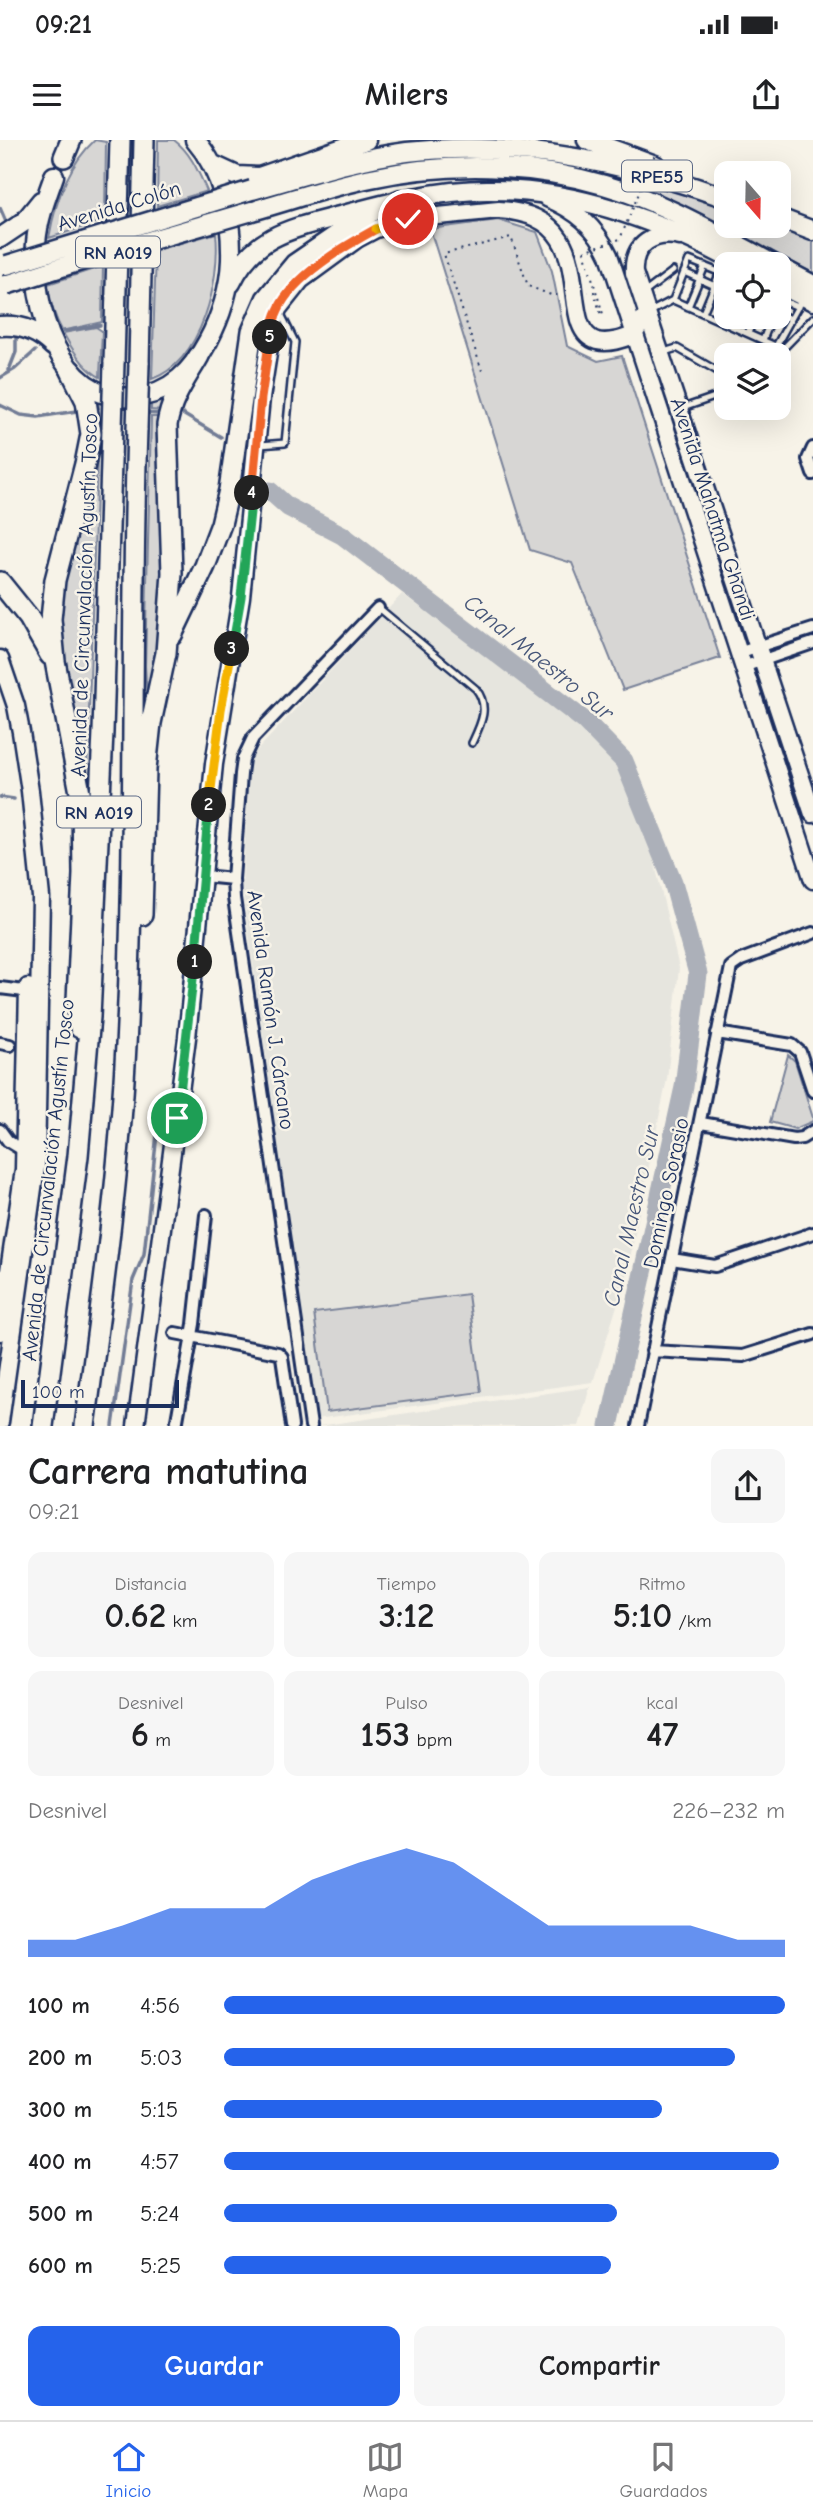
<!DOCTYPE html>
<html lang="es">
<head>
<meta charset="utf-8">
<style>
  :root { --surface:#fff; --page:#f6f6f6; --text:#202124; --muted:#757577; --line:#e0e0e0; --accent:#2563eb }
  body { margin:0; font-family:"Comic Neue",sans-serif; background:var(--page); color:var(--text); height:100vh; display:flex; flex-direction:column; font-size:26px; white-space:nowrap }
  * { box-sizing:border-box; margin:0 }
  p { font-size:23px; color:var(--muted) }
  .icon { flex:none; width:38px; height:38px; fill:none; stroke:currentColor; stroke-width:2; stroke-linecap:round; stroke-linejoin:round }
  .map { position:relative; height:1286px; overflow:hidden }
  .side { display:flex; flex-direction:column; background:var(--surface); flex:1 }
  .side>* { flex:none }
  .needle { width:46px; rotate:160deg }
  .fabs { position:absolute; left:714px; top:21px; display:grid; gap:14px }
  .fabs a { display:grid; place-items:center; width:77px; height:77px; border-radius:14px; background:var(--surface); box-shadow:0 7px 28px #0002; font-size:35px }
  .scale { position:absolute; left:21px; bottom:18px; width:158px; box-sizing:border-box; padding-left:7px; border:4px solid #1b2f5e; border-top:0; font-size:19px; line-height:24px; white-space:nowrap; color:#1b2f5e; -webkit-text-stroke:5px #f7f3e8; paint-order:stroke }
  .pin { position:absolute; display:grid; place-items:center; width:60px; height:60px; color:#fff; margin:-30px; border:4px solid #fff; border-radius:50%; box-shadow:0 2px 7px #0007 }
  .km { position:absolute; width:35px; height:35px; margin:-18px; border-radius:50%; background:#222; color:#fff; font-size:19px; line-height:35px; text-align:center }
  .round { display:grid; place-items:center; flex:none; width:74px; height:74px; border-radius:14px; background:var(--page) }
  .overview { display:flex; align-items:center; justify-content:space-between; height:119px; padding:0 28px }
  h1 { font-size:38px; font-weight:700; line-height:52px }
  .metrics { display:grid; grid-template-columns:repeat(3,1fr); gap:10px; height:119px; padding:7px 28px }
  .metrics div { display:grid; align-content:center; border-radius:14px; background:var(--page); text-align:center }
  .metrics b { font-size:35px; font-weight:700 }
  .metrics small { font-size:19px; font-weight:400 }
  .metrics p { font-size:19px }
  .chart { height:196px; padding:14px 28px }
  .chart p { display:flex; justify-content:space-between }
  .chart svg { width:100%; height:126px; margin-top:7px; fill:var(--accent); opacity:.7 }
  .action { display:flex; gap:14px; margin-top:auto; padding:14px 28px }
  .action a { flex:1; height:80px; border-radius:14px; background:var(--accent); color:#fff; font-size:28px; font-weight:700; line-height:80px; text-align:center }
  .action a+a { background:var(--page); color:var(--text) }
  ul { padding:0 28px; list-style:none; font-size:23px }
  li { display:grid; grid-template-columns:112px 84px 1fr; align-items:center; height:52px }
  li i { height:18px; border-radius:9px; background:var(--accent) }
  .status { display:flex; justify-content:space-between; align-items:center; height:49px; padding:0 35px; background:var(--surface); direction:ltr }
  .status svg { height:19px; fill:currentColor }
  header { display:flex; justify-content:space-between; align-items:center; height:91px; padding:0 28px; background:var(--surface); font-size:32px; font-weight:700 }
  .dock { display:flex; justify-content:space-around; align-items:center; height:98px; border-top:2px solid var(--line); background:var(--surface); font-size:19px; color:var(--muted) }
  .dock a { display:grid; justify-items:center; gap:4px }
  .dock .on { color:var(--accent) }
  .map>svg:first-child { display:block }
  .built { fill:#e6e5de }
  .green { fill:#d7d6d4; stroke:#798299; stroke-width:2 }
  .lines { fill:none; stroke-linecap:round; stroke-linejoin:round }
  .stream { stroke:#727c95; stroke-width:3.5 }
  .river { stroke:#acb0b9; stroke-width:19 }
  .lane-casing { stroke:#1b2f5e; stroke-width:10 }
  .street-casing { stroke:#1b2f5e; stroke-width:16 }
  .secondary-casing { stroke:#1b2f5e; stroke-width:21 }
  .primary-casing { stroke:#1b2f5e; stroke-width:23 }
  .highway-casing { stroke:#1b2f5e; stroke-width:24 }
  .path { stroke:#1b2f5e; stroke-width:2; stroke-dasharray:2 5; stroke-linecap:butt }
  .lane { stroke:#f7f3e8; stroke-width:5 }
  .street { stroke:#f7f3e8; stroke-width:10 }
  .secondary { stroke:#f7f3e8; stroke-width:16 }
  .primary { stroke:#f7f3e8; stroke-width:18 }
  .highway { stroke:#f7f3e8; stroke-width:19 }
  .primary-bridge-casing { stroke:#1b2f5e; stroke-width:23; stroke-linecap:butt }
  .highway-bridge-casing { stroke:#1b2f5e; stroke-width:24; stroke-linecap:butt }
  .path-bridge { stroke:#1b2f5e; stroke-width:2; stroke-dasharray:2 5; stroke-linecap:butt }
  .primary-bridge { stroke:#f7f3e8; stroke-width:18 }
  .highway-bridge { stroke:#f7f3e8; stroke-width:19 }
  .split-1-casing { stroke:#fff; stroke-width:14 }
  .split-2-casing { stroke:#fff; stroke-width:14 }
  .split-3-casing { stroke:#fff; stroke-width:14 }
  .split-4-casing { stroke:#fff; stroke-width:14 }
  .split-5-casing { stroke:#fff; stroke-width:14 }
  .split-6-casing { stroke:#fff; stroke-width:14 }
  .split-7-casing { stroke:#fff; stroke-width:14 }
  .split-1 { stroke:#22a559; stroke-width:9 }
  .split-2 { stroke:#22a559; stroke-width:9 }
  .split-3 { stroke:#f5b400; stroke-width:9 }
  .split-4 { stroke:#22a559; stroke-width:9 }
  .split-5 { stroke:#f0652b; stroke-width:9 }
  .split-6 { stroke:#f0652b; stroke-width:9 }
  .split-7 { stroke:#f5b400; stroke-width:9 }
  .labels { text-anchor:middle; stroke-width:5; stroke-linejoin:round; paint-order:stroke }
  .shield { fill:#f7f3e8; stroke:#5d6a87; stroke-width:2 }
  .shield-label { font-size:19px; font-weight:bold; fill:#1b2f5e }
  .street-label { font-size:21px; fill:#1b2f5e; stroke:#f7f3e8 }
  .water-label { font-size:23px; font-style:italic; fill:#465679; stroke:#f7f3e8 }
</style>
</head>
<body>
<div class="status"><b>09:21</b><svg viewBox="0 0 49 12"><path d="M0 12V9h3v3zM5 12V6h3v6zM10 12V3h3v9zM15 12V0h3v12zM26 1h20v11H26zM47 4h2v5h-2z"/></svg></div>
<header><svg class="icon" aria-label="menu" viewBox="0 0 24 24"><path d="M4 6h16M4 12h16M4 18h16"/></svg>Milers<svg class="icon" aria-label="share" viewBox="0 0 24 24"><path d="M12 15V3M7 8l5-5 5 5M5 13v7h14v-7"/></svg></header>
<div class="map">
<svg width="813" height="1286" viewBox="0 0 813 1286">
  <rect width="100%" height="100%" fill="#f7f3e8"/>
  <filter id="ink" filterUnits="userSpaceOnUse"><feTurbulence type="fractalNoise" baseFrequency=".0143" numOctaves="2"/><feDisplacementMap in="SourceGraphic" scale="14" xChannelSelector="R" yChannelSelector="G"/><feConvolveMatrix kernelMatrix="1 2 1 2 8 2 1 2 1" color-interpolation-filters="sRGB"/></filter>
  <g filter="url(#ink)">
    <path class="built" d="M402,454L581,584L619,623L647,690L679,828L667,939L626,1137L593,1242L316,1279L242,746L250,618Z
      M590,1247L579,1286H318Z"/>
    <path class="green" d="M95,0L106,2L105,80L49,98C55,63 68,25 95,0Z
      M158,0H174C191,13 198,31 207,51L157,66Z
      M584,29L655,45L726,68V86H776L813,99V133C739,94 665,50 584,29Z
      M498,80L537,92L552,131L567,206L598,221L622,216L720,518L623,550L572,423L530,410L430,89Z
      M216,93C221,140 202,221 152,239L156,110Z
      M103,126L102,182L63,191L64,193L96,187L102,191L100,237C76,225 47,170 48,144Z
      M165,258C165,359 170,460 147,559L145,526L151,277H162V271L151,270V263Z
      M94,259L98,260L99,268H96L98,287L87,634L56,477Z
      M788,915L795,921L813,978V981L795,989L770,982Z
      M468,1154L481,1252L327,1272L314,1173Z"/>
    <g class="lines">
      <path class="stream" d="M0,68L7,84
        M64,191L100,185
        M9,230L16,212V197
        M0,238L15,229L35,211
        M0,265L21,275L38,277L77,271
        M142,273L161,274
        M181,273L221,297
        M0,657L14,659
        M113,1286L133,1140L144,1114L160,966"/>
      <path class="river" d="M270,351L288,367L342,395L585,581L624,621L673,742L698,834L684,947L609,1286"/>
      <defs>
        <path id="lane" d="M684,132L726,151
          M644,153L673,131
          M779,159L798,167
          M673,160L782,209
          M688,167L705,126
          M650,172L673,160L689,120L726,135
          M703,173L720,132
          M779,174L791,179
          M718,180L726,159
          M748,193L755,177
          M763,200L772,177
          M664,212L677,208L726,236
          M771,215L802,159
          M777,215L813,178
          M680,269L726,253
          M260,305L285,303L295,202L281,174
          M379,468L476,549C490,567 481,584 472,603"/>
        <path id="street" d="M813,308L808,319L813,334
          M738,513L813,489
          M743,527L813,503
          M203,736L233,739
          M0,848L32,852
          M717,893L792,905L800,912L813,951
          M0,903L10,905
          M701,983L794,999L802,998L813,991
          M0,990L8,1001L26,1012
          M672,1119L715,1126L813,1093
          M175,1193L278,1213L282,1217L292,1286
          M652,1211L743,1216L813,1194
          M176,1286L194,1184L206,1075
          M311,1286L234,758L233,739L241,634L243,619L253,598L378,468
          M638,1286L731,827L741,820L813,793"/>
        <path id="secondary" d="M547,58C576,70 596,87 609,115L813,740
          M680,97C654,91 632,104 634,133L813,674
          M0,519L16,566L21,592L30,651L41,757L36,1027L0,1282
          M0,1192L24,1029L28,847
          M136,1286L187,898L214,624L241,457L261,258L272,188L278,169L301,140L357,99L376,89L408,79L499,70C607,75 552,188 597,201C609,204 623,199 634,195L647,173"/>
        <path id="primary" d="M587,0L655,25
          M211,24L237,36L259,37L366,0
          M54,36C46,58 38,79 36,103C31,163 58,265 136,257C171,253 192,231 208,201C221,177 230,147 231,120C232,78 223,32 195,0
          M252,50C303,36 355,19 407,12C515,0 625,22 726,58
          M252,71C291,60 331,46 371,38C447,22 529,23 604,45C664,62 719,95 773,124
          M779,78L813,91
          M0,98L24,82L41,61
          M779,127L813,145
          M231,143C253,95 294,88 340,76C388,63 437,50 487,50C576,49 663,82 741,124
          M779,144L813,161
          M0,186C21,184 38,191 53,206"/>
        <path id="highway" d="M64,17L71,0
          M114,223L120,0
          M139,224L144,0
          M71,231L86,261L91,294L85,324L55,440L51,479L55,521L82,663L83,734L77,860L80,888
          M0,442L29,478L50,515
          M172,495L205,426L221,384L229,350L252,191L266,159L295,124L371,72L400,60
          M142,775L146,629L151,583L166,513L172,433L167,285C171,258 186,239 199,216
          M43,1286L78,1016L90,877L103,592L112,288
          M85,1286C101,1166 118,1045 125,924C137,713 130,501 137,289"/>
      </defs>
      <use href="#lane" class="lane-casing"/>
      <use href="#street" class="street-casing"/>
      <use href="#secondary" class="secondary-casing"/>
      <use href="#primary" class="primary-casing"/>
      <use href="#highway" class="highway-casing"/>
      <path class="path" d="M584,111L603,174L601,175L594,152H588
        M482,231L444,114L511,97L528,146L551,155H561"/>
      <use href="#lane" class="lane"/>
      <use href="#street" class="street"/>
      <use href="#secondary" class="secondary"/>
      <use href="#primary" class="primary"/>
      <use href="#highway" class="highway"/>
      <defs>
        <path id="primary-bridge" d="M7,125L252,50
          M6,145L90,118L252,71"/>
        <path id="highway-bridge" d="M112,288L114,223
          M137,289L139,224"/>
      </defs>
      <use href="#primary-bridge" class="primary-bridge-casing"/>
      <use href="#highway-bridge" class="highway-bridge-casing"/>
      <path class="path-bridge" d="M584,111L620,99L656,12"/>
      <use href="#primary-bridge" class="primary-bridge"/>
      <use href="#highway-bridge" class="highway-bridge"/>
    </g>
  </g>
  <g class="lines" filter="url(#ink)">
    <defs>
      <path id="split-1" d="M177,978L195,822"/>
      <path id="split-2" d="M195,822L209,665"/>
      <path id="split-3" d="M209,665L221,570L232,509"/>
      <path id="split-4" d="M232,509L241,457L252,353"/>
      <path id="split-5" d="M252,353L261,258L270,197"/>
      <path id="split-6" d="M270,197C272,188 274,178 278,170C293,136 345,106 376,89"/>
      <path id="split-7" d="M376,89L408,79"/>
    </defs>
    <use href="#split-1" class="split-1-casing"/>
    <use href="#split-2" class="split-2-casing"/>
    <use href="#split-3" class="split-3-casing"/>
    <use href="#split-4" class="split-4-casing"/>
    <use href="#split-5" class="split-5-casing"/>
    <use href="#split-6" class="split-6-casing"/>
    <use href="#split-7" class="split-7-casing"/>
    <use href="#split-1" class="split-1"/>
    <use href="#split-2" class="split-2"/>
    <use href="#split-3" class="split-3"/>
    <use href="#split-4" class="split-4"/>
    <use href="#split-5" class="split-5"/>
    <use href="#split-6" class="split-6"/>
    <use href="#split-7" class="split-7"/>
  </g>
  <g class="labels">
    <g class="shield">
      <rect x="622" y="20.5" width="70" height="31" rx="5"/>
      <rect x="76" y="96.5" width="84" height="31" rx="5"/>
      <rect x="57" y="656.5" width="84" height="31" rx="5"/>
    </g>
    <g class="shield-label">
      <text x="657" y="43">RPE55</text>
      <text x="118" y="119">RN A019</text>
      <text x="99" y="679">RN A019</text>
    </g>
    <g class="street-label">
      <text transform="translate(119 66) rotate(-17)" y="7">Avenida Colón</text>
      <text transform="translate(713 369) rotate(72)" y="7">Avenida Mahatma Ghandi</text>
      <text transform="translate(84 455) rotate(-88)" y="7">Avenida de Circunvalación Agustín Tosco</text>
      <text transform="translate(271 870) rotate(82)" y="7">Avenida Ramón J. Cárcano</text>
      <text transform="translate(48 1040) rotate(-84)" y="7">Avenida de Circunvalación Agustín Tosco</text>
      <text transform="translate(666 1053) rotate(-78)" y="7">Domingo Sorasio</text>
    </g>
    <g class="water-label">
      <text transform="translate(539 517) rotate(39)" y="8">Canal Maestro Sur</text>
      <text transform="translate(631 1076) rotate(-77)" y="8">Canal Maestro Sur</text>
    </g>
  </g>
</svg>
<div class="fabs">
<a><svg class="needle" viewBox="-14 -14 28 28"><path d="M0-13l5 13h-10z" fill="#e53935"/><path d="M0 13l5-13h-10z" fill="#757577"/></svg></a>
<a><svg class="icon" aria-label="locate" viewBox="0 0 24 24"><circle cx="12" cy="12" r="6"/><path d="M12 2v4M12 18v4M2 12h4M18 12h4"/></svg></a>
<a><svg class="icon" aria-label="layers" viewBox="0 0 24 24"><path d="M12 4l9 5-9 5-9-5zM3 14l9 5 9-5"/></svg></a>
</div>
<div class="scale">100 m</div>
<div class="pin" style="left:177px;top:978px;background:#1e9e55"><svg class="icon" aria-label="arrive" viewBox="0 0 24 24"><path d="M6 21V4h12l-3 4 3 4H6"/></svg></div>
<div class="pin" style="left:408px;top:79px;background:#d93025"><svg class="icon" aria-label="check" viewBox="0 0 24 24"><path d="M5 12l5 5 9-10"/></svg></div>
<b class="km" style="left:195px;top:822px">1</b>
<b class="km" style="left:209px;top:665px">2</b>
<b class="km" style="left:232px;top:509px">3</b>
<b class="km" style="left:252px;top:353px">4</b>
<b class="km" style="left:270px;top:197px">5</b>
</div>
<section class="side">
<div class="overview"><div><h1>Carrera matutina</h1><p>09:21</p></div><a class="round"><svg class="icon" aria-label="share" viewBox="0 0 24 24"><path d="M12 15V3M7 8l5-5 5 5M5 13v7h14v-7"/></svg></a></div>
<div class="metrics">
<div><p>Distancia</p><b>0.62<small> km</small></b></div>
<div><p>Tiempo</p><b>3:12</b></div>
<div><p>Ritmo</p><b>5:10<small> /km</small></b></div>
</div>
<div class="metrics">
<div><p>Desnivel</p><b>6<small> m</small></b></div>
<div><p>Pulso</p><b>153<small> bpm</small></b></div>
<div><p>kcal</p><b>47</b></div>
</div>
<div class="chart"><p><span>Desnivel</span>226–232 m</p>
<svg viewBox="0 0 160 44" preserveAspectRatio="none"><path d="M0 44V38L10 38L20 33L30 27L40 27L50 27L60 17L70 11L80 6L90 11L100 22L110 33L120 33L130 33L140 33L150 38L160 38V44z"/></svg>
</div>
<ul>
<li><b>100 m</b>4:56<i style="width:100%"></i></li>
<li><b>200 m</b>5:03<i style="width:91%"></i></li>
<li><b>300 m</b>5:15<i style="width:78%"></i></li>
<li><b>400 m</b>4:57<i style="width:99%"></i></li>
<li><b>500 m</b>5:24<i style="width:70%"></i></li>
<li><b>600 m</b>5:25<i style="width:69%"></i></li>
</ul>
<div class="action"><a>Guardar</a><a>Compartir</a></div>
</section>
<nav class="dock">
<a class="on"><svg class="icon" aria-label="home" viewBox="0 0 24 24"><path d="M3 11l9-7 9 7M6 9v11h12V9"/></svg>Inicio</a>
<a><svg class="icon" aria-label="map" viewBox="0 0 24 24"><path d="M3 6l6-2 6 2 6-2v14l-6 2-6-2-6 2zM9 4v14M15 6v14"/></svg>Mapa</a>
<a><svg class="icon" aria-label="saved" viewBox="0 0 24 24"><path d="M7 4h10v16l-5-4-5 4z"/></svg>Guardados</a>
</nav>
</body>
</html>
